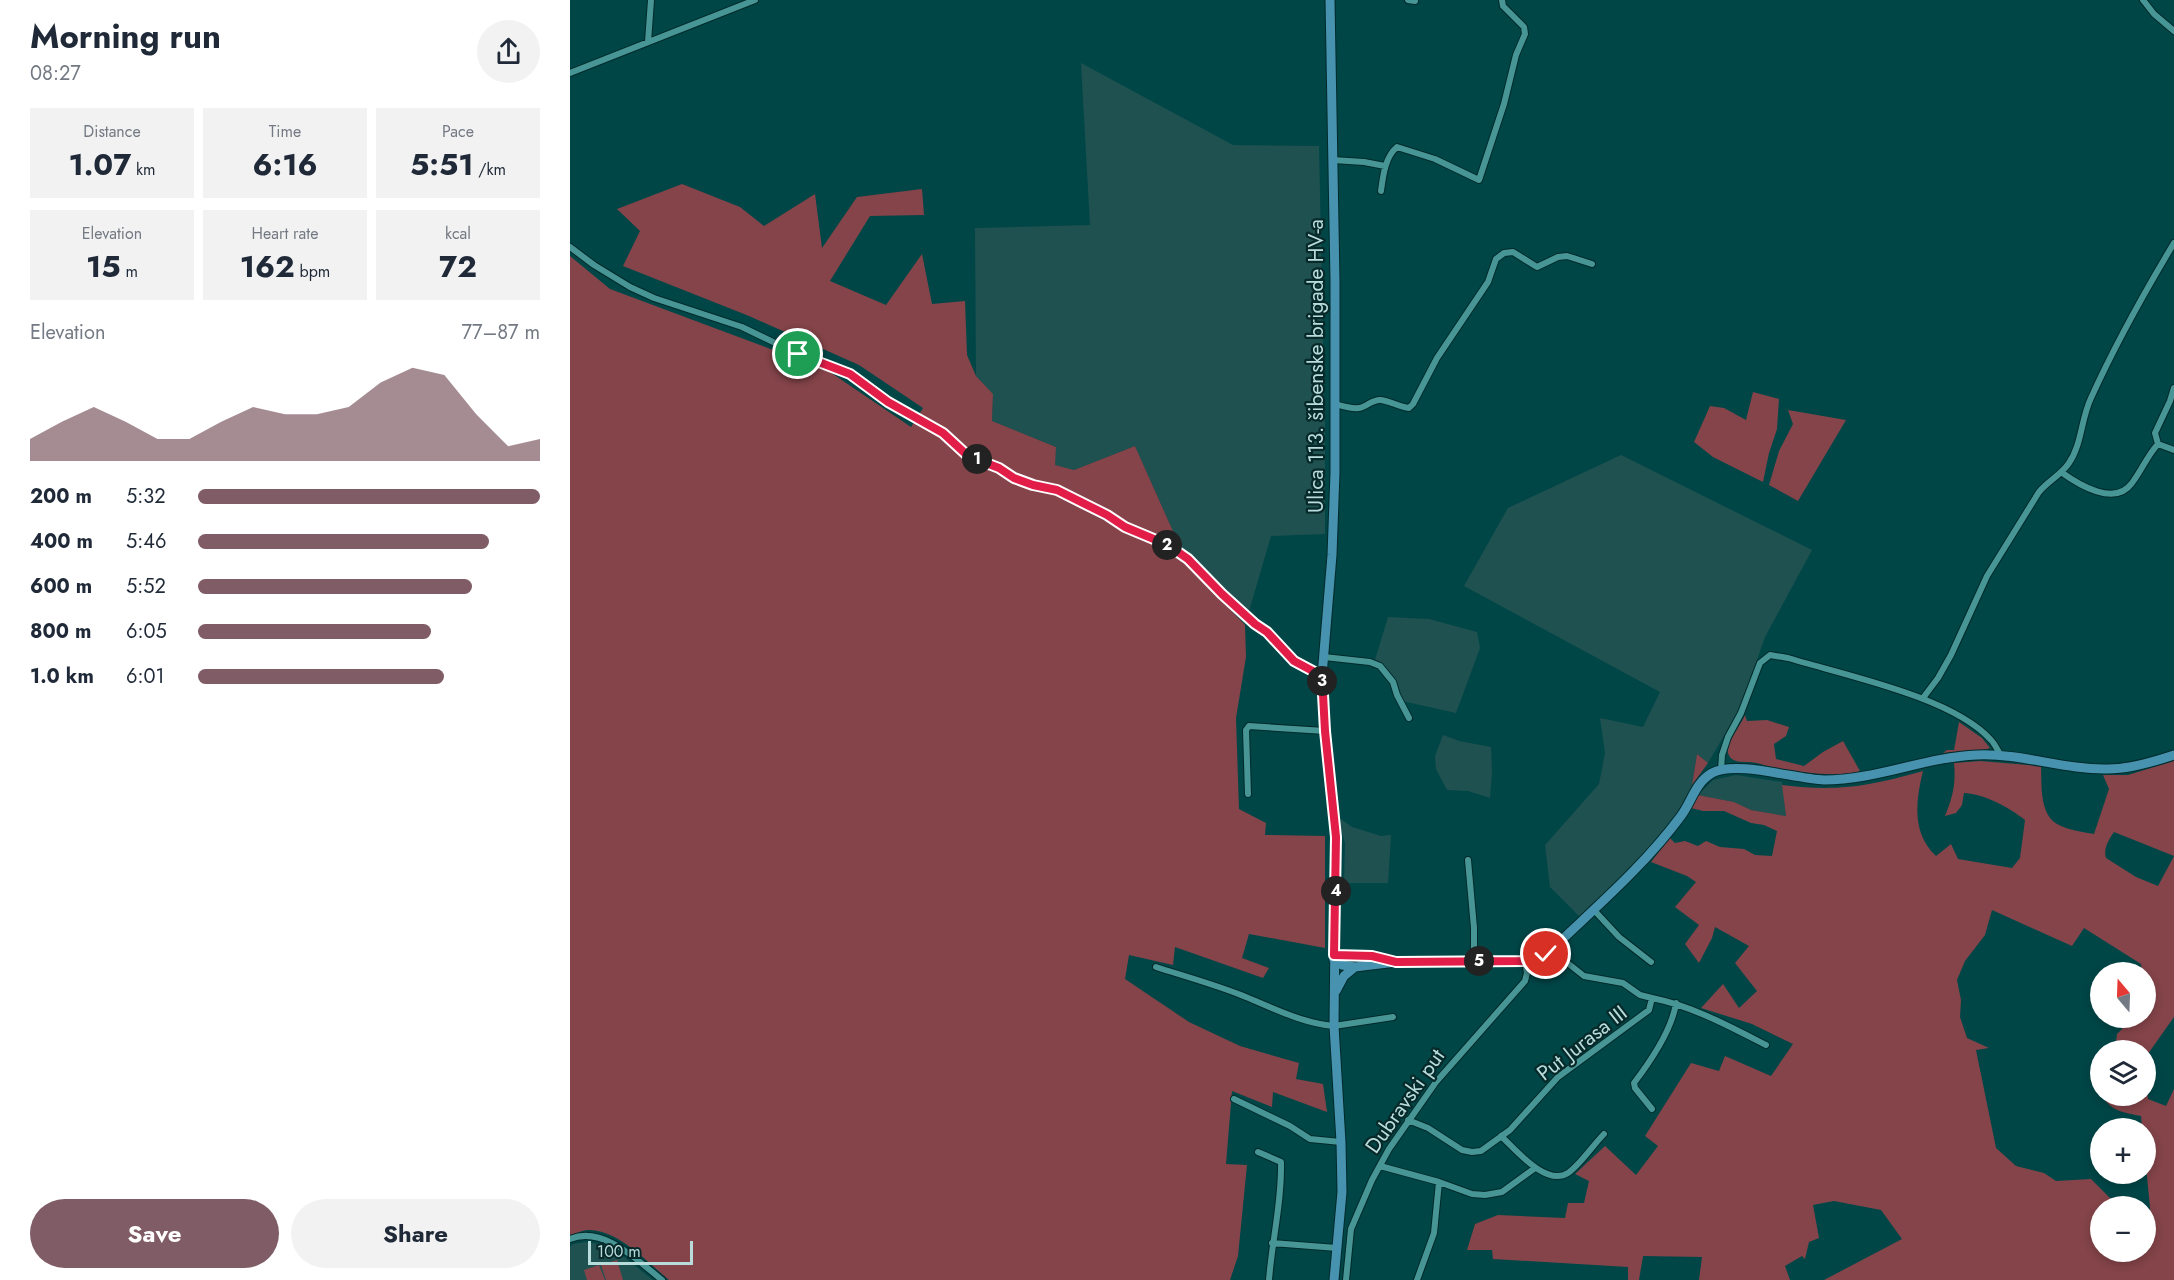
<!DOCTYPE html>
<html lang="en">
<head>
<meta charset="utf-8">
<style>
  :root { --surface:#fff; --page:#f2f2f3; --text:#1f2937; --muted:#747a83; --accent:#7f5c66 }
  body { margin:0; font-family:Jost,sans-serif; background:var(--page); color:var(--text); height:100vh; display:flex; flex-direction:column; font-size:22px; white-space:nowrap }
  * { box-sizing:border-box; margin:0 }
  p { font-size:20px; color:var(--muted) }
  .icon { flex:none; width:33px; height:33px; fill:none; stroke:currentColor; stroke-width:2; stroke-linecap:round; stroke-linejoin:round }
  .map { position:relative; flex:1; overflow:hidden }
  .side { display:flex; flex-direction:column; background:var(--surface); width:570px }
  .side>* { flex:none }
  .needle { width:39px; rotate:341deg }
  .buttons { position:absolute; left:1520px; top:962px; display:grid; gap:12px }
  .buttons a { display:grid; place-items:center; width:66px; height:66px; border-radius:50%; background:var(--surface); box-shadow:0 3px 9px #0003; font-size:30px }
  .scale { position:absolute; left:18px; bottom:15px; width:105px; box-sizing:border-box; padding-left:6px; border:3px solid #b8dcdc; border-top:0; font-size:16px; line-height:21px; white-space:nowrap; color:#b8dcdc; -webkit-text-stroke:4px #072929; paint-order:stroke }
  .pin { position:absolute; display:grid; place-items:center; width:51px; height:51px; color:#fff; margin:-26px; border:3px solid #fff; border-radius:50%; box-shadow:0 2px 6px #0007 }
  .km { position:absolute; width:30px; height:30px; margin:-15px; border-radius:50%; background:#222; color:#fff; font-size:16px; line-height:30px; text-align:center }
  .round { display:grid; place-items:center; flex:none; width:63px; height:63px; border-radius:32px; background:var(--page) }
  .overview { display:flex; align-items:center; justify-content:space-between; height:102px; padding:0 30px }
  h1 { font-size:33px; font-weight:700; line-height:45px }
  .metrics { display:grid; grid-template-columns:repeat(3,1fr); gap:9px; height:102px; padding:6px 30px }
  .metrics div { display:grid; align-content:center; border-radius:0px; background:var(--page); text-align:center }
  .metrics b { font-size:30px; font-weight:700 }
  .metrics small { font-size:16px; font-weight:400 }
  .metrics p { font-size:16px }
  .chart { height:168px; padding:12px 30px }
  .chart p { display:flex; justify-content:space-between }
  .chart svg { width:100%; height:108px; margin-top:6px; fill:var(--accent); opacity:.7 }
  .primary-button { display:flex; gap:12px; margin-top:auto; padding:12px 30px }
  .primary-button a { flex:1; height:69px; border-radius:36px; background:var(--accent); color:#fff; font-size:24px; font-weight:700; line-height:69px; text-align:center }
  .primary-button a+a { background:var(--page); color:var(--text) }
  ul { padding:0 30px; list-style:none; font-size:20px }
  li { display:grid; grid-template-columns:96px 72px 1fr; align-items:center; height:45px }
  li i { height:15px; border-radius:8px; background:var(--accent) }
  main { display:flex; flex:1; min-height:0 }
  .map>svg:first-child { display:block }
  .built { fill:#205151 }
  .green { fill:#844449; fill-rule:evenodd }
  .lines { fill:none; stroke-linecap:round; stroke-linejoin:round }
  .minor-casing { stroke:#002a2a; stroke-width:8 }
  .secondary-casing { stroke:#002a2a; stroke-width:11 }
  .minor { stroke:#489596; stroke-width:6 }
  .secondary { stroke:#4692af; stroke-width:9 }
  .route-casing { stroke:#fff; stroke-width:12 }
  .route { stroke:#e11d48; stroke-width:8 }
  .labels { text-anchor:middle; stroke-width:4.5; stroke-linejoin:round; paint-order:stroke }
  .street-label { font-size:21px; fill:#b8dcdc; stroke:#072929 }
</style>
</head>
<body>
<main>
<section class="side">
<div class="overview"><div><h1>Morning run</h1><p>08:27</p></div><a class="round"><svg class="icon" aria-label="share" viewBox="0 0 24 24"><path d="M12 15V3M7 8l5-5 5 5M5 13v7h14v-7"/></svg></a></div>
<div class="metrics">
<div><p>Distance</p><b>1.07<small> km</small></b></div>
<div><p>Time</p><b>6:16</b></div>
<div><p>Pace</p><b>5:51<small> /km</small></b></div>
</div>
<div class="metrics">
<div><p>Elevation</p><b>15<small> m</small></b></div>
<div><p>Heart rate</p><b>162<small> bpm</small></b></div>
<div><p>kcal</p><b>72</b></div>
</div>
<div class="chart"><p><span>Elevation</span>77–87 m</p>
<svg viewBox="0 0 160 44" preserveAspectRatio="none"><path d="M0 44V35L10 28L20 22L30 28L40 35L50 35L60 28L70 22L80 25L90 25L100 22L110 12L120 6L130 9L140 25L150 38L160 35V44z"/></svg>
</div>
<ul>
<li><b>200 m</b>5:32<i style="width:100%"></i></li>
<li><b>400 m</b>5:46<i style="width:85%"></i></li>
<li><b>600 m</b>5:52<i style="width:80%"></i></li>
<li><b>800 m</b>6:05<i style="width:68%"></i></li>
<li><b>1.0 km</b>6:01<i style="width:72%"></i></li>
</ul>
<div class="primary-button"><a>Save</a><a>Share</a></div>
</section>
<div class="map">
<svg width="1604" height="1280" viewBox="0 0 1604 1280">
  <rect width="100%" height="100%" fill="#004647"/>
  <path class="built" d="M511,63L663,145L749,146L755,430V534L701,536L675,625L619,567L565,446L504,470L484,465L486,447L422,421L423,394L406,376L405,228L520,225Z
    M1051,455L1242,550L1195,637L1170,708L1138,763L1127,754L1122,785L1113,807L1087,842L1010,917L980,887L975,845L1029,784L1035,753L1030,718L1073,727L1090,692L894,586L938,508Z
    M818,617L859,619L907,632L910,648L886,713L832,701L827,684L821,675L804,663Z
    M873,735L889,741L921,747L922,772L920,798L898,791L877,790L866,769L865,756Z
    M1166,775L1212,782L1216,816L1181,810L1164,802L1128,795L1143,780Z
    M771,819L782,827L811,836L821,835L818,883H774L775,843L770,826Z
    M16,1242L30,1244L44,1249L83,1280H0V1247L3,1244Z"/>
  <path class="green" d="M112,184L170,207L194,226L245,194L252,248L287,197L352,189L354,215L300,216L260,281L316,305L352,254L362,304L395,301L397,355L406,376L423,394L422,421L486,447L485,465L504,470L565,446L619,567L675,625L676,657L666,718L669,809L696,823L695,835L755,836V948L679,934L672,958L699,968L693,978L605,947L603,965L559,955L555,979L619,1022L670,1046L729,1063L726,1079L753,1084L757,1112L703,1092L702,1107L662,1091L656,1164L677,1165L668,1256L660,1280H99C77,1262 49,1230 18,1230C12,1230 6,1234 0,1236V256L40,289L257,370L341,427L353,408L289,365L179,316L53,266L70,231L47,209Z
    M1183,392L1209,399L1207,429L1199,453L1193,482L1143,457L1124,442L1140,406L1154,408L1176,420Z
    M1218,410L1276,420L1228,501L1199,485L1209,451L1223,424Z
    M1175,715L1177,721L1197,720L1219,727L1216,736L1204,744L1206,759L1234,766L1253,752L1273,741L1290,771C1271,778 1221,772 1201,767C1196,766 1192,764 1187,763C1178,761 1161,765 1158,753C1155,745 1172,723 1175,715Z
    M1389,722L1412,738L1420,748C1411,752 1385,751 1373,753L1377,750H1384Z
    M1127,754L1138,763L1122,785Z
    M1410,761L1471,766C1472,785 1469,813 1487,824C1497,830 1513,832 1524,834L1539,789L1533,775H1558L1604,761V1017L1575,1058V1050H1545L1547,1034L1564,1017H1575V972H1572L1571,964L1514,928L1502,946L1422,910L1415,935L1395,961L1387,980L1391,1000L1390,1017L1397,1038L1419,1048L1406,1050L1426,1148L1446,1166L1474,1173L1486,1181L1521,1179L1548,1206H1530V1251H1575V1219L1581,1218L1575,1156V1128H1572L1571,1116C1556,1113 1539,1111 1532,1095H1575V1067L1578,1099L1596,1106L1604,1089V1280H1254L1332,1239L1311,1210L1264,1201L1243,1205L1249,1238L1239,1242L1235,1259L1232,1256L1215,1266L1220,1280H1129L1132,1257L1073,1256L1069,1280H1058V1267L923,1259L922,1250H897L905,1224L928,1215L995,1218L998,1203H1014L1019,1181L1005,1174L1035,1146L1066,1175L1088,1146L1075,1136L1121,1063L1149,1071L1155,1056L1201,1076L1223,1044L1182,1024L1131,1008L1153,984L1169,1008L1187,991L1165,963L1179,946L1145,927L1142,938L1129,963L1115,944L1129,925L1105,907L1126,882L1117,876L1081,862L1100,838L1105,843L1115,841L1128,846L1136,841L1150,847L1174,849L1185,855L1202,856L1207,831L1194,825L1181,823L1154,811H1133L1121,808L1128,795L1164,802L1181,810L1216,816L1212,785C1268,792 1300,786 1353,771C1346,800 1341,833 1366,856L1381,844L1388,859L1442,868L1450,858L1455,820C1439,807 1414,794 1394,793L1392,805L1386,813L1375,816C1383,797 1386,783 1384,763ZM1544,832L1604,856L1588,886L1566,877L1536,858C1533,849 1539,839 1544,832Z
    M47,1260L53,1280H36L31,1265Z
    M29,1265L35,1280H17L14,1270Z"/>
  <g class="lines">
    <defs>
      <path id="minor" d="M838,0L845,1
        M1573,0L1584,14L1604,31
        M78,42L81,0
        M0,73L185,0
        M763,160L794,162L815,166
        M811,191C813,176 815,157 827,147L865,159L909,180L934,104L946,55L955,34L954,27L933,6L932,0
        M0,247L24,265L60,287L84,298L172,327L228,354L280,374L318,402L373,433L398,456L429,468L444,478L463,485L487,490L555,527L598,545L618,559L652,594L685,624L697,632L724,661L752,676
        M765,404C772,406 781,409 789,408C797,407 802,399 811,400C820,401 829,407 839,408L843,404L867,358L918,282L926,259L934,253L943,252L967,267L988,257L997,256L1022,264
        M1588,444L1604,450
        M1491,472C1509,485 1545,507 1562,483C1572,470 1577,456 1588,444L1585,433L1600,401L1604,388
        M754,657L800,662L810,666L823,682L827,695L839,718
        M1353,698L1368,678L1381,655L1417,576L1469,492C1478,481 1491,475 1499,463C1512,444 1511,419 1521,398C1545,345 1574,293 1604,243
        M1151,770L1152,755L1158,737L1171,713L1190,663L1200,655L1218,658C1274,675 1383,697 1421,740C1425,744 1428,751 1431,756
        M678,794L676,730L679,726L755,731
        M898,860L904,928V961
        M1023,909L1049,937L1081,962
        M586,967C614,976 643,984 671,995C701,1007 731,1023 764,1026L823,1017
        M1082,998C1122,1006 1159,1026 1196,1045
        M664,1099L720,1126L740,1139L771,1142
        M1082,1109L1065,1088L1064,1083C1080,1062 1102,1030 1106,1003
        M838,1120L858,1128L892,1150L902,1152L911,1151L940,1130L988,1077L1079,1010L1082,998L1070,995L1053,983L1014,976L981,950
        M931,1136C945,1149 976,1187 998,1173C1010,1165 1023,1145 1034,1134
        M688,1152L711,1162C712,1202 702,1240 699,1280
        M810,1166L869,1182L902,1194L915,1195L932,1192L965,1168
        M0,1239C33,1225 68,1261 92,1280
        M702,1243L767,1248
        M776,1280L781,1229L802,1180L819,1149L866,1082L955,981L957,973L955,961
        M847,1280L864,1233L869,1182"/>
      <path id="secondary" d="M760,0L765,281V473L762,555L752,676L755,731L766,837L764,1026L771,1142L772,1192L764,1280
        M764,955L802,956L824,961
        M764,960L772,965L785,967L826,962L955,961L971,957L981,950C1026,907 1074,866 1111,816C1122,801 1125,783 1142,773C1166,760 1225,779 1254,780C1307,780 1355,757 1407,755C1451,753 1494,770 1538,769C1560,769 1583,762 1604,755
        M766,991L774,976L785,967"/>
    </defs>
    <use href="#minor" class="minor-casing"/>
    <use href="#secondary" class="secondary-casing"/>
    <use href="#minor" class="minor"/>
    <use href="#secondary" class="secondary"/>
  </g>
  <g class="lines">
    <defs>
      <path id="route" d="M228,354L280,374L318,402L373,433L398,456L429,468L444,478L463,485L487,490L537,515L555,527L598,545L618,559L652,594L685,624L697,632L724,661L752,676L755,731L766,837L764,955L802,956L826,962L955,961L963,960L976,954"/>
    </defs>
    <use href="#route" class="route-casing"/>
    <use href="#route" class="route"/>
  </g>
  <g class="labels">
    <g class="street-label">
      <text transform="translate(746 366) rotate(-90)" y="7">Ulica 113. šibenske brigade HV-a</text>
      <text transform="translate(1012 1043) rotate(-38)" y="7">Put Jurasa III</text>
      <text transform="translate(835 1101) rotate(-55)" y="7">Dubravski put</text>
    </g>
  </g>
</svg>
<div class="buttons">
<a><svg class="needle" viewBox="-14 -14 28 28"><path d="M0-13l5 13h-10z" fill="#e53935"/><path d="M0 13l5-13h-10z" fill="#747a83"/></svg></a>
<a><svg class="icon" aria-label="layers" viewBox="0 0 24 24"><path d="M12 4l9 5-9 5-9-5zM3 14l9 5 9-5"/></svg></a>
<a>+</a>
<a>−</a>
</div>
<div class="scale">100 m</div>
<div class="pin" style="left:228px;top:354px;background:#1e9e55"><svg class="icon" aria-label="arrive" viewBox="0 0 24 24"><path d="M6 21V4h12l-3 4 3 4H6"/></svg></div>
<div class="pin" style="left:976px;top:954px;background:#d93025"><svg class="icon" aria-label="check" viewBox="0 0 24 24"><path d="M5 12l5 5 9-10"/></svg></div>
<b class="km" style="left:407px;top:459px">1</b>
<b class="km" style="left:597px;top:545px">2</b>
<b class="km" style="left:752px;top:681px">3</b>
<b class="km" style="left:766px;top:891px">4</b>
<b class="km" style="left:909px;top:961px">5</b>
</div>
</main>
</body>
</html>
